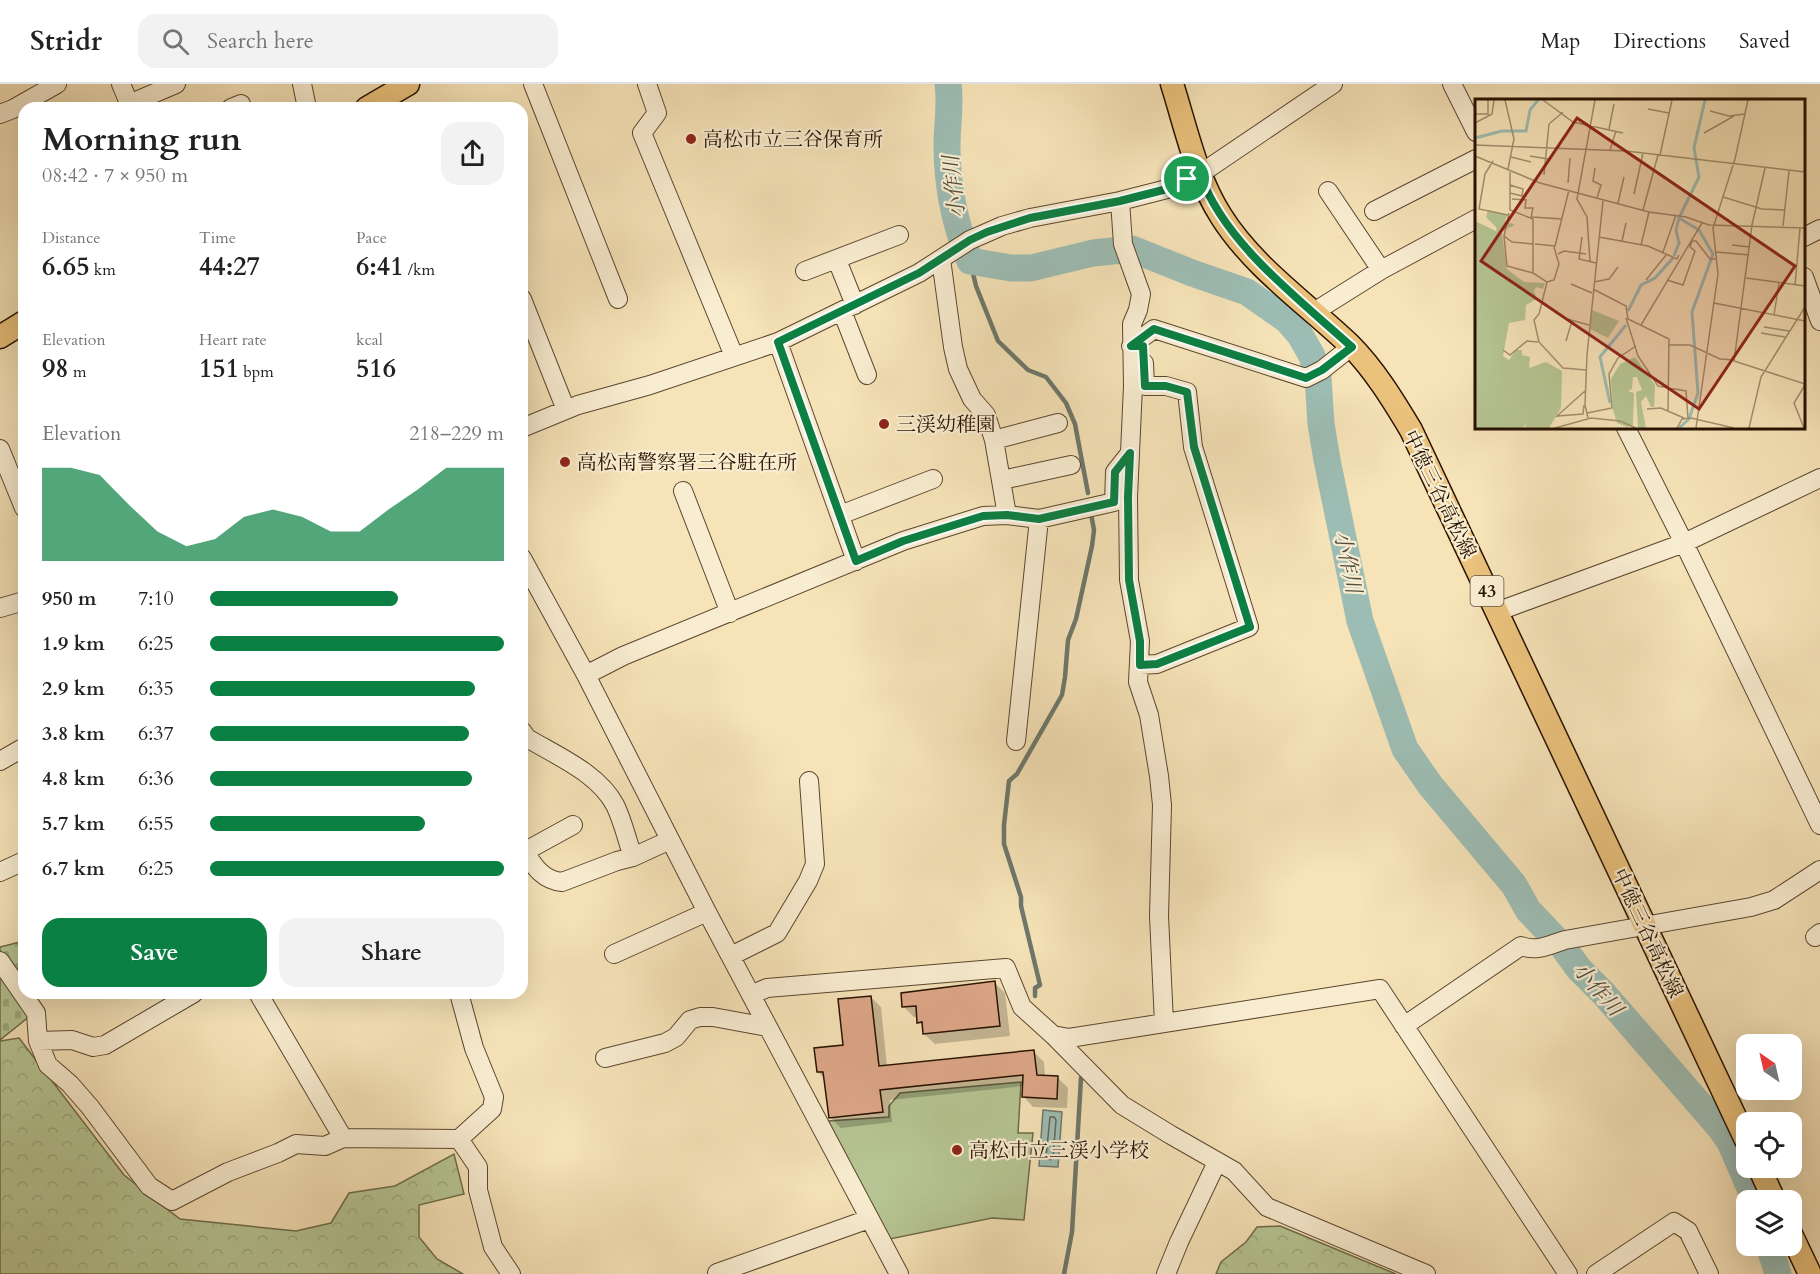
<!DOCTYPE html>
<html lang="en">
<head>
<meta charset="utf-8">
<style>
  :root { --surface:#fff; --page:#f2f2f2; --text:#222; --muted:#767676; --line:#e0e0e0; --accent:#0b8043 }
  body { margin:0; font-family:Cardo,"Noto Serif JP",serif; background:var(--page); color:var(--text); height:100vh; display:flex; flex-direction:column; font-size:22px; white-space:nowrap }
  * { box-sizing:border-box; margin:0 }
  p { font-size:20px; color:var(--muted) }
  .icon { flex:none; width:33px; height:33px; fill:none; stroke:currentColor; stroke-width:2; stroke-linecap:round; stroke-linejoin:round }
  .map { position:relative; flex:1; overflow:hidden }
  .drawer { position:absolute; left:18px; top:18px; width:510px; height:897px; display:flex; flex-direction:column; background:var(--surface); border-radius:18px; box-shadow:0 6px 24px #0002 }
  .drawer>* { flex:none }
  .needle { width:39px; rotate:326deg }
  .controls { position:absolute; left:1736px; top:950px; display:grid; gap:12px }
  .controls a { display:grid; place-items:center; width:66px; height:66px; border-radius:12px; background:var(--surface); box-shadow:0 6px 24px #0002; font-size:30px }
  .pin { position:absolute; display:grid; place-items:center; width:51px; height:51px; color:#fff; margin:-26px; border:3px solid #fff; border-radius:50%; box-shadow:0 2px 6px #0007 }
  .round { display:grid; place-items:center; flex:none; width:63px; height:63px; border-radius:18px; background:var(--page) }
  .overview { display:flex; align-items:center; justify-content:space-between; height:102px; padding:0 24px }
  h1 { font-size:33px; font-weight:700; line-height:45px }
  .figures { display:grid; grid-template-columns:repeat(3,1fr); gap:9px; height:102px; padding:6px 24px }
  .figures div { display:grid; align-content:center }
  .figures b { font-size:26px; font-weight:700 }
  .figures small { font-size:16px; font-weight:400 }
  .figures p { font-size:16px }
  .chart { height:168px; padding:12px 24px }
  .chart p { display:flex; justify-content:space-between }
  .chart svg { width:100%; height:108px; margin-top:6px; fill:var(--accent); opacity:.7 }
  .button { display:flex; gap:12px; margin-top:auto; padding:12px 24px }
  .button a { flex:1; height:69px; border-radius:18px; background:var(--accent); color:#fff; font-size:24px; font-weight:700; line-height:69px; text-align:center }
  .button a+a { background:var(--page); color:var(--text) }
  ul { padding:0 24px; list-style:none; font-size:20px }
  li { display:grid; grid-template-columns:96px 72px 1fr; align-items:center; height:45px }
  li i { height:15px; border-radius:8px; background:var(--accent) }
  header { display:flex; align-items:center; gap:36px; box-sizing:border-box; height:84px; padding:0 30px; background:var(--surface); border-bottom:2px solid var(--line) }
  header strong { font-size:28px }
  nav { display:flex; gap:33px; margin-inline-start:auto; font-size:21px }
  .search { width:420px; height:54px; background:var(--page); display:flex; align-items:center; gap:15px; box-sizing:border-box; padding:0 21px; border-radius:18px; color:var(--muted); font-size:22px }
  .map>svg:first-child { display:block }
  .forest { fill:url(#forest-crowns); stroke:#6e6b4a; stroke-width:1.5 }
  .cemetery { fill:url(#cemetery-stones); stroke:#6e6b4a; stroke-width:1.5 }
  .pitch { fill:#b6c593; stroke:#6e6b4a; stroke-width:1.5 }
  .water { fill:#9dbdb4; stroke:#6e786c; stroke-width:1.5 }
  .shadow { fill:#0003 }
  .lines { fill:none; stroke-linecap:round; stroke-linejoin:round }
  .shore { stroke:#62675a; stroke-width:1.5 }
  .stream { stroke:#6e786c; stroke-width:4.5 }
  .river { stroke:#9dbdb4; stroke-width:27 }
  .building { fill:#dda788; stroke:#271101; stroke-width:1.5 }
  .minor-casing { stroke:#5b462f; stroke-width:20 }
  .major-casing { stroke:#271101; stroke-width:25 }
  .minor { stroke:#f9edd1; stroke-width:18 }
  .major { stroke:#ebc27c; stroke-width:22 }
  .route-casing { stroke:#fff; stroke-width:12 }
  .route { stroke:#0b8043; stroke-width:8 }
  .poi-dot { fill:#8f2418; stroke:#f9edd1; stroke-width:2 }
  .labels { text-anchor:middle; stroke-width:4.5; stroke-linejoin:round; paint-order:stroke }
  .shield { fill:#f9edd1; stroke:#66533f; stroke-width:1.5 }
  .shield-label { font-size:18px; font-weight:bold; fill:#271101 }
  .poi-label { font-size:20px; fill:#271101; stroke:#f9edd1; text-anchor:start }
  .street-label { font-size:20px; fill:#271101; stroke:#f9edd1 }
  .water-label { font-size:21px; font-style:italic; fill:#504d40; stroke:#f9edd1 }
  .inset-river { fill:none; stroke:#9dbdb4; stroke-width:3 }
  .inset-road { fill:none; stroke:#a38f6f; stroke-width:1.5 }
  .view { fill:#8f2418; fill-opacity:0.15; stroke:#8f2418; stroke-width:3 }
  .inset-edge { fill:none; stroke:#271101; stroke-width:3 }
</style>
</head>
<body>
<header>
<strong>Stridr</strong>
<div class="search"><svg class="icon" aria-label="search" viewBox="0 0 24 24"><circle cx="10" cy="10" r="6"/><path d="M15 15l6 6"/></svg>Search here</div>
<nav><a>Map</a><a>Directions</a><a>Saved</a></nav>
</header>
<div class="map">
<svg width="1820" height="1190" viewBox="0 0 1820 1190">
  <defs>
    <pattern id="forest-crowns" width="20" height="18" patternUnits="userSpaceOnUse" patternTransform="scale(1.5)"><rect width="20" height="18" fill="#b6c593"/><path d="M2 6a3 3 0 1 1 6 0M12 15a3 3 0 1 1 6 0" fill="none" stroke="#9ca87d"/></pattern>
    <pattern id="cemetery-stones" width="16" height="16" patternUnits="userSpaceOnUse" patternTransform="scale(1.5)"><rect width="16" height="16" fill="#b6c593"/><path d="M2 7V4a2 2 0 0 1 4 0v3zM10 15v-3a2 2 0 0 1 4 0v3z" fill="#9ca87d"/></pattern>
  </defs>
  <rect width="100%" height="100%" fill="#f6e3b8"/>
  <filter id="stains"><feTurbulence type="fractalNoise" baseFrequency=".00333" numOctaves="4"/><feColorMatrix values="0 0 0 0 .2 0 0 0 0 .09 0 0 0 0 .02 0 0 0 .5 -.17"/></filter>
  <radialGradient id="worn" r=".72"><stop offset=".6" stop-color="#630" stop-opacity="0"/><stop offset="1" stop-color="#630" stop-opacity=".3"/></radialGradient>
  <path class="forest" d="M19,954L124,1091L180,1135L296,1147L331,1139L349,1109L395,1102L454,1070L464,1110L419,1121V1153L437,1175L463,1190H0V957Z
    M1280,1142L1396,1190H1216L1221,1178L1246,1158L1257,1143Z"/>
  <path class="cemetery" d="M24,857V909L30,932L0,956V863Z"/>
  <path class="pitch" d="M1021,998L1018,1049H1033L1024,1136L992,1134L890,1155L828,1037L889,1033V1022L900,1009Z"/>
  <path class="water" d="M1043,1026L1062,1028L1058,1083L1039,1082Z"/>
  <path class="shadow" d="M995,899L1005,909L1010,952L935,960L924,950V943L919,938L918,933H914L904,923Z
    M871,913L881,923L887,983L1033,967L1044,978L1045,993L1058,994L1068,1004L1067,1024L1033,1023L1023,1012L1024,1002L890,1016L892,1038L841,1044L830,1033L825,995L818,988L844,962Z"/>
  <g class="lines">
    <path class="shore" d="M1050,1033H1054L1056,1036L1053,1074L1050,1076L1046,1073Z"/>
    <path class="stream" d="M970,177L976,202L998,257L1028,286L1046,293L1066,319L1075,340L1088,409
      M1035,912V904L1040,901L1021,822V813L1004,760V741L1009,697L1017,690L1062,611L1065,593L1068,556L1076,535L1092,462L1094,446L1091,430
      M1064,1190L1072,1148L1081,994"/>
    <path class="river" d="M948,0C951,20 947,41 947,61C947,100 955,141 970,177L1011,184H1031L1093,169L1132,165L1192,189L1247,208L1287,236L1300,251L1312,272L1318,293L1321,340L1327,376L1360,537L1405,665L1430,701L1514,801L1528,826L1563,863L1579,885L1604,910L1721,1045L1730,1058L1755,1116
      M1769,1161L1778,1190"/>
  </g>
  <path class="building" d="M995,897L1000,942L923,950L922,938L917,939L916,922L902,923L901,909Z
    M871,912L879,982L1034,966L1037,991L1058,992L1057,1015L1022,1013L1023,991L880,1006L883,1028L829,1034L823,988H817L814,964L843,961L838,915Z"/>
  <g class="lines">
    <defs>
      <path id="minor" d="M121,0L131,24
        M302,0L307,24
        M533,0L618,215
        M647,0L657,29L642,49L734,272
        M1452,0L1476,48
        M129,20L176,0
        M231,24L241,20
        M0,30L13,25L57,0
        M1328,107L1381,186
        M1120,117L1123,160L1141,210L1138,226L1132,240L1133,302L1128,413L1129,496L1140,557L1138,598L1149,631L1159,692L1162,721L1159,832L1164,939
        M1374,127L1476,75
        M1804,153L1820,145
        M941,175L953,263L958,285L972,315L986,331L994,356L1007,431
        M837,176L855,221
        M805,187L899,151
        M1804,193L1820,237
        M522,215L566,326
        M842,227L867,291
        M1314,228L1381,186L1476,135
        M778,258L856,477
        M1131,262L1154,245L1306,294L1322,286L1351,263
        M522,344L578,321L650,301L778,258L919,189L970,156L1002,142L1030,134L1120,117L1167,105L1200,90L1333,0
        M1626,344L1684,459L1820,741
        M994,356L1058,339
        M0,365L24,424
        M1002,396L1071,381
        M683,407L730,529
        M840,431L933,395
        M522,474L586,591L707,828L899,1190
        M0,524L24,517
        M1496,528L1684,459L1820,394
        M1140,581L1157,580L1249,543L1193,363L1187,308L1166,302H1145L1144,279
        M586,591L623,572L903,457L983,432L1007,431L1039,435L1114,418L1115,388L1130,369
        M522,647L527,654C557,672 598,689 615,721C623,737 627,756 633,773
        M1016,657L1039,435
        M0,677L21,665L24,670
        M522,764C533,780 541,796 562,798L617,777L633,773L670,756
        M522,769L573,741
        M0,788L24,777
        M1815,853L1820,849
        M614,870L707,828
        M731,872L777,849L808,797L815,780L809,697
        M0,877L36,929L38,957L72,956L93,963L105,961L194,909
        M258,909L343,1054L459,1055L478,1083V1106L493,1163L511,1190
        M751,911L767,904L1006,884L1022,923L1053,951L1069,954L1380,905L1568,1190
        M1404,942L1521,862C1537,868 1549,861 1565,856L1751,823L1774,816L1820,786
        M1053,951L1122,1021L1171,1051L1234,1087L1267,1123L1426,1190
        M38,957L48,981L70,1000L90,1023L149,1102L172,1117L228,1088L278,1069L296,1060L325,1062L343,1054
        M605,974L665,959L676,953L690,936L700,933H713L767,943
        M459,1055L492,1025L494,1013L474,964L459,909
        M717,1189L869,1135
        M1166,1190L1179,1158L1217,1078
        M1596,1190L1674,1138L1688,1147L1709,1190"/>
      <path id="major" d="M1172,0C1186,44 1196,93 1221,132C1253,183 1307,220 1350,261C1374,285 1393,316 1411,346L1746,1056
        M367,24L408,0
        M0,253L24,238
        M1759,1083L1774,1116
        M1791,1150L1810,1190"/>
    </defs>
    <use href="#minor" class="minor-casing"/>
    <use href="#major" class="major-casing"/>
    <use href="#minor" class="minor"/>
    <use href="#major" class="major"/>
  </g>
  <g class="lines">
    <defs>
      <path id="route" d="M1200,90C1224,159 1299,215 1352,263L1322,286L1306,294L1154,245L1131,262H1143L1145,302H1166L1187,308L1194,363L1250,543L1157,580L1140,581V557L1129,496L1128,413L1130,369L1115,388L1114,418L1039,435L1007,431L983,432L903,457L856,477L778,258L919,189L970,156L987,148L1030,134L1120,117L1167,105Z"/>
    </defs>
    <use href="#route" class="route-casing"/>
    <use href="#route" class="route"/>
  </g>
  <g class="poi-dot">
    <circle cx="691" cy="55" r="6"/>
    <circle cx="884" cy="340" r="6"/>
    <circle cx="565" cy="378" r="6"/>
    <circle cx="957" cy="1066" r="6"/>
  </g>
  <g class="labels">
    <rect class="shield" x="1470.5" y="492" width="33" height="30" rx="4.5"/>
    <g class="shield-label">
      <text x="1487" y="513">43</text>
    </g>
    <g class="poi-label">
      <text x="703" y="62">高松市立三谷保育所</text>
      <text x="896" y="347">三渓幼稚園</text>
      <text x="577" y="385">高松南警察署三谷駐在所</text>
      <text x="969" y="1073">高松市立三渓小学校</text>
    </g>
    <g class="street-label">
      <text transform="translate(1440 410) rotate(64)" y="7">中徳三谷高松線</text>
      <text transform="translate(1648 849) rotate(65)" y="7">中徳三谷高松線</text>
    </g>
    <g class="water-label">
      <text transform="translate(954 103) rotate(-96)" y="7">小作川</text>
      <text transform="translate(1348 478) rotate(78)" y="7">小作川</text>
      <text transform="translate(1598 905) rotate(49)" y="7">小作川</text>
    </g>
  </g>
  <g transform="translate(1475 15)">
    <rect width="330" height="330" fill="#f6e3b8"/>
    <path d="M0,122L27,135L32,170L49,183L70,184L68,190L61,188L59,192L62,200L51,206L50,221L34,224L28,257L34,261L41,251H47V256L55,258L54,269L71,263L87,272L86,309L74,329H51L50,324L49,329H0ZM160,258L180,286L179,308H176L171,297L166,303L171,329H163L161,293L167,291L162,278H158L157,290L153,292L159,294L158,326L152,328L142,324L138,311L136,280L145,265Z" fill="#b6c593"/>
    <path d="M13,111L32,116L30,122L40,126L22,134L21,128L11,118Z" fill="#b6c593"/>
    <path d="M117,211L144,222L133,239L115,230Z" fill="#b6c593"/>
    <path class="inset-river" d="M0,39L27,32H51L55,11L63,1M199,157L204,144L201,131L204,119M153,212L166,186L180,179L198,159M135,304L125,258L151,226M204,329L214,320L223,294L217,213L238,155L224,131L204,119L224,78L219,49L230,1"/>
    <path class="inset-road" d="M30,1L39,40L33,70M68,1L98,23L148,34M173,10L194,14M235,12L254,17L270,15M0,15H13V1M0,24L17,15L19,1M134,30L139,5M229,34L259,17M0,46L151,52L330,73M135,51L141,32M185,56L197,1M0,57L65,84L174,113L211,118L234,126L330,129M55,57L73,60M36,58L56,63M18,62L10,75L4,110L33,116M120,69L118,82L126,86L122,99M290,69L277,126L259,262L330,285M35,71V111L58,120V174L72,183L64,215L59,221L64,243L88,269L111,271M69,76L74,25L88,13M93,84L95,59M35,94L47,97L48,90L35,86M159,95L168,54M248,98L287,110L310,111M37,100L51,101L50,109H58L56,119M143,104L149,78M168,111L183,56M34,114L29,137L37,143L58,145M57,118L87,120M308,127L314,72M29,137L32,167L58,174M107,138L104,160L121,164M124,138L173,147L202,160L204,156M147,142L151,124M60,145L80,147L94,91M166,146L174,113M257,146L275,148M188,153L201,116M241,153L274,156M83,155L89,152L111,155M115,163L112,118L102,100L120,1M271,179L330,187M171,181L191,156M192,181L208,186L220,152L215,148L217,142H221L235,160H242M72,183L79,181L84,165L79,148M119,183L134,180L143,168M96,185L117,194M320,186L325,129M118,190L151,207L153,220L194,240L193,313M239,204L330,222M299,216L304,184M151,219L163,257L183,287L211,292L213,319M92,220L114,226M166,226L227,124M289,228L314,232M286,234L310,238M91,242L97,222M194,246H215L245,260L260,261M28,251L35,256L52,242L63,243M109,306L108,315L82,317L110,292M172,310L186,309L209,319M112,314L137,309L134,275L143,259L161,247M113,319L110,306L112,256L128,102M80,329L116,319L145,322L161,329M202,329L207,320L216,319L259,329M221,329L243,175L238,129L260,60L273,1M274,329L286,278L330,208M329,329L319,304L330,286"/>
    <path class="view" d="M102,19L320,167L224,310L6,162Z"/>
    <rect width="330" height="330" class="inset-edge"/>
  </g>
  <rect width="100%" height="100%" filter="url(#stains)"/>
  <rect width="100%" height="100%" fill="url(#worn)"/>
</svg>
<div class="controls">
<a><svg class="needle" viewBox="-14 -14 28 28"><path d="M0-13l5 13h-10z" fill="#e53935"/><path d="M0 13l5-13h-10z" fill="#767676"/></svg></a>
<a><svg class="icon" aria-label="locate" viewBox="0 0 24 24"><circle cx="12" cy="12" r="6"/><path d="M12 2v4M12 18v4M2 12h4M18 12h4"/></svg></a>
<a><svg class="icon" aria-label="layers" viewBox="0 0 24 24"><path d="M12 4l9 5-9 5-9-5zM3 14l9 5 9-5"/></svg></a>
</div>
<div class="pin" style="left:1187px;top:95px;background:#1e9e55"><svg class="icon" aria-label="arrive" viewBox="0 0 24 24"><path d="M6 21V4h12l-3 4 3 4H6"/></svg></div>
<section class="drawer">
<div class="overview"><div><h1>Morning run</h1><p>08:42 · 7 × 950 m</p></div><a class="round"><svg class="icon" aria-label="share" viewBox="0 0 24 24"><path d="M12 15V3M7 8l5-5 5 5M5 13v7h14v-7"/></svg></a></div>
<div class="figures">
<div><p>Distance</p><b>6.65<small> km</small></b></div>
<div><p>Time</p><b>44:27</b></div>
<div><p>Pace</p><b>6:41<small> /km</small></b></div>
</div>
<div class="figures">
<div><p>Elevation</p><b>98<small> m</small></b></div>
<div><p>Heart rate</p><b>151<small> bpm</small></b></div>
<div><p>kcal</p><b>516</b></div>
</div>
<div class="chart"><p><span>Elevation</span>218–229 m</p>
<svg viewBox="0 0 160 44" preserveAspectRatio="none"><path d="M0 44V6L10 6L20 9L30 21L40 32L50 38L60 35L70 26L80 23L90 26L100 32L110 32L120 23L130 15L140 6L150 6L160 6V44z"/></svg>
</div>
<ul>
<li><b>950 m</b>7:10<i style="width:64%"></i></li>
<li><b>1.9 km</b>6:25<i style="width:100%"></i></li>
<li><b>2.9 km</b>6:35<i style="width:90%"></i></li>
<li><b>3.8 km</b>6:37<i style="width:88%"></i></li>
<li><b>4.8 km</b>6:36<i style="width:89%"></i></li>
<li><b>5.7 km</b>6:55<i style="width:73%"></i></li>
<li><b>6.7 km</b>6:25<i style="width:100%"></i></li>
</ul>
<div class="button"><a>Save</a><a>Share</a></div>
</section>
</div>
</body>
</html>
